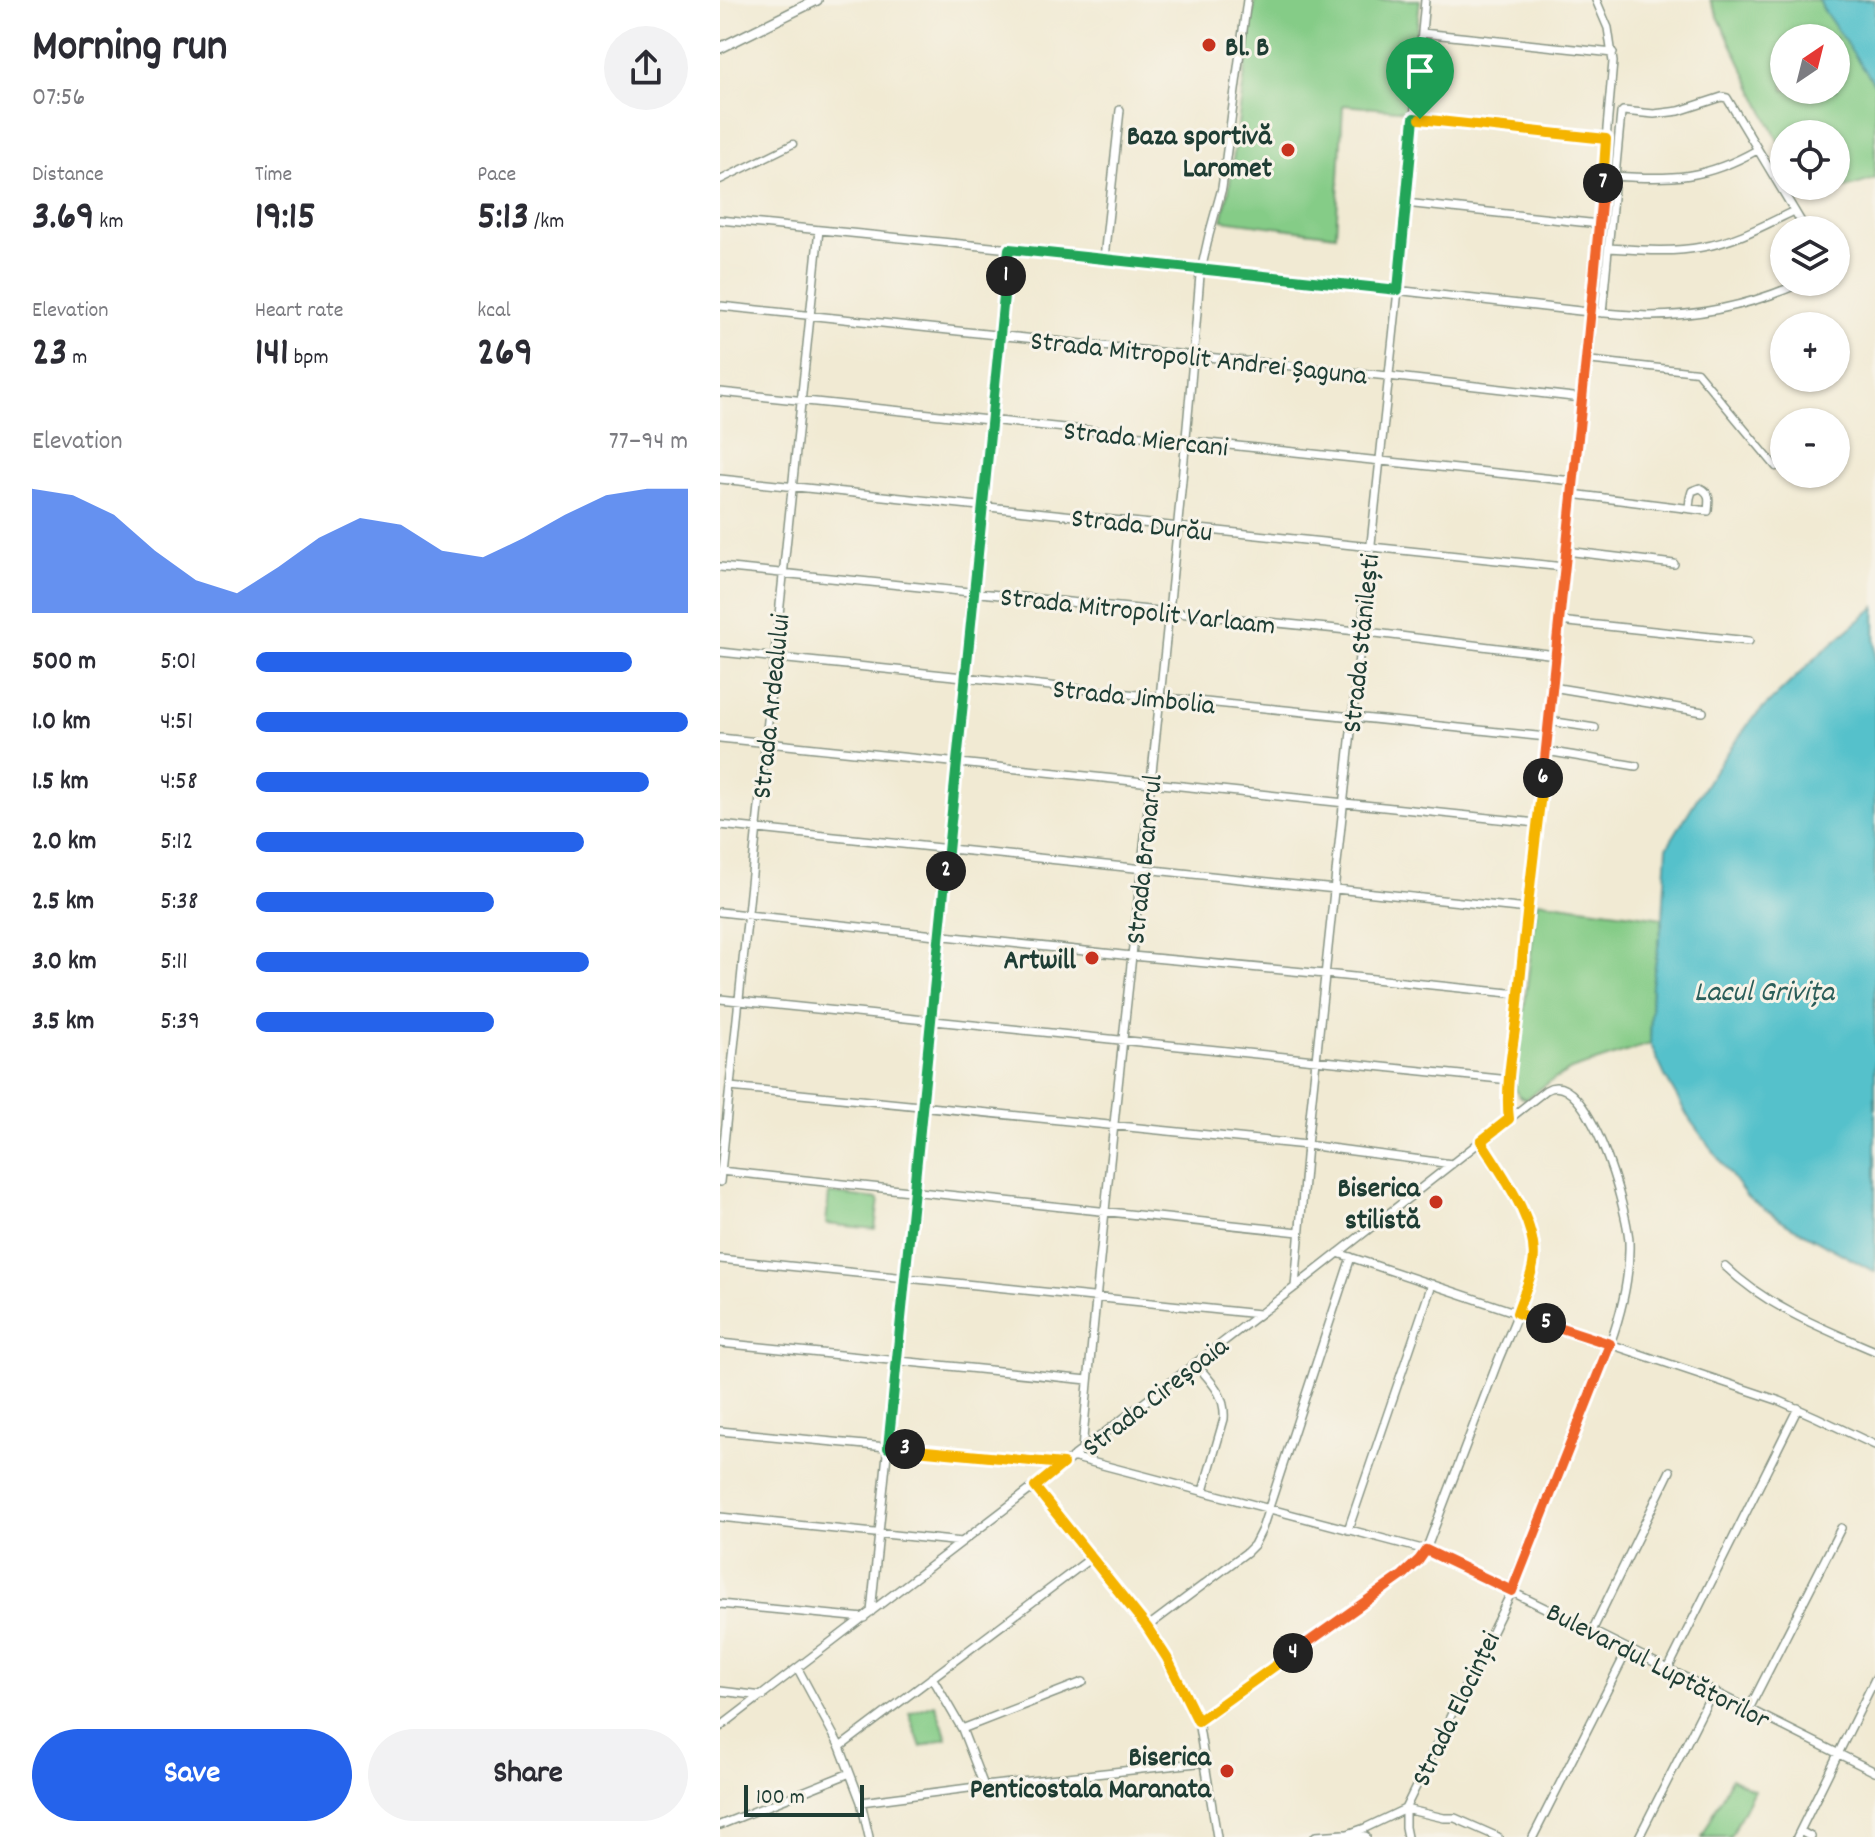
<!DOCTYPE html>
<html lang="en">
<head>
<meta charset="utf-8">
<style>
  :root { --surface:#fff; --page:#f2f2f3; --text:#2b2b33; --muted:#7c7c81; --accent:#2563eb }
  body { margin:0; font-family:Dekko,sans-serif; background:var(--page); color:var(--text); height:100vh; display:flex; flex-direction:column; font-size:30px; white-space:nowrap }
  * { box-sizing:border-box; margin:0 }
  p { font-size:26px; color:var(--muted) }
  .icon { flex:none; width:44px; height:44px; fill:none; stroke:currentColor; stroke-width:2; stroke-linecap:round; stroke-linejoin:round }
  .map { position:relative; flex:1; overflow:hidden }
  .sheet { display:flex; flex-direction:column; background:var(--surface); width:720px }
  .sheet>* { flex:none }
  .needle { width:52px; rotate:35deg }
  .tools { position:absolute; left:1050px; top:24px; display:grid; gap:16px }
  .tools a { display:grid; place-items:center; width:80px; height:80px; border-radius:50%; background:var(--surface); box-shadow:0 2px 6px #0004; font-size:40px }
  .scale { position:absolute; left:24px; bottom:20px; width:120px; box-sizing:border-box; padding-left:8px; border:4px solid #1f3d34; border-top:0; font-size:22px; line-height:28px; white-space:nowrap; color:#1f3d34; -webkit-text-stroke:6px #f7f3e8; paint-order:stroke }
  .pin { position:absolute; display:grid; place-items:center; width:68px; height:68px; color:#fff; margin:-82px -34px; border-radius:50% 50% 50% 0; rotate:-45deg; box-shadow:0 0 8px #0007 }
  .pin .icon { rotate:45deg }
  .km { position:absolute; width:40px; height:40px; margin:-20px; border-radius:50%; background:#222; color:#fff; font-size:22px; line-height:40px; text-align:center }
  .round { display:grid; place-items:center; flex:none; width:84px; height:84px; border-radius:42px; background:var(--page) }
  .headline { display:flex; align-items:center; justify-content:space-between; height:136px; padding:0 32px }
  h1 { font-size:44px; font-weight:700; line-height:60px }
  .stats { display:grid; grid-template-columns:repeat(3,1fr); gap:12px; height:136px; padding:8px 32px }
  .stats div { display:grid; align-content:center }
  .stats b { font-size:40px; font-weight:700 }
  .stats small { font-size:22px; font-weight:400 }
  .stats p { font-size:22px }
  .chart { height:224px; padding:16px 32px }
  .chart p { display:flex; justify-content:space-between }
  .chart svg { width:100%; height:144px; margin-top:8px; fill:var(--accent); opacity:.7 }
  .button { display:flex; gap:16px; margin-top:auto; padding:16px 32px }
  .button a { flex:1; height:92px; border-radius:48px; background:var(--accent); color:#fff; font-size:32px; font-weight:700; line-height:92px; text-align:center }
  .button a+a { background:var(--page); color:var(--text) }
  ul { padding:0 32px; list-style:none; font-size:26px }
  li { display:grid; grid-template-columns:128px 96px 1fr; align-items:center; height:60px }
  li i { height:20px; border-radius:10px; background:var(--accent) }
  main { display:flex; flex:1; min-height:0 }
  .map>svg:first-child { display:block }
  .green { fill:#85cc87; stroke:#52845e; stroke-width:2; fill-rule:evenodd }
  .water { fill:#54c1cb; stroke:#3a7f80; stroke-width:2 }
  .lines { fill:none; stroke-linecap:round; stroke-linejoin:round }
  .pedestrian-casing { stroke:#889484; stroke-width:9 }
  .minor-casing { stroke:#889484; stroke-width:10 }
  .tertiary-casing { stroke:#889484; stroke-width:12 }
  .pedestrian { stroke:#fff; stroke-width:6 }
  .minor { stroke:#fff; stroke-width:7 }
  .tertiary { stroke:#fff; stroke-width:9 }
  .split-1-casing { stroke:#fff; stroke-width:16 }
  .split-2-casing { stroke:#fff; stroke-width:16 }
  .split-3-casing { stroke:#fff; stroke-width:16 }
  .split-4-casing { stroke:#fff; stroke-width:16 }
  .split-5-casing { stroke:#fff; stroke-width:16 }
  .split-6-casing { stroke:#fff; stroke-width:16 }
  .split-7-casing { stroke:#fff; stroke-width:16 }
  .split-8-casing { stroke:#fff; stroke-width:16 }
  .split-1 { stroke:#22a559; stroke-width:10 }
  .split-2 { stroke:#22a559; stroke-width:10 }
  .split-3 { stroke:#22a559; stroke-width:10 }
  .split-4 { stroke:#f5b400; stroke-width:10 }
  .split-5 { stroke:#f0652b; stroke-width:10 }
  .split-6 { stroke:#f5b400; stroke-width:10 }
  .split-7 { stroke:#f0652b; stroke-width:10 }
  .split-8 { stroke:#f5b400; stroke-width:10 }
  .poi-dot { fill:#c8321e; stroke:#f7f3e8; stroke-width:3 }
  .labels { text-anchor:middle; stroke-width:6; stroke-linejoin:round; paint-order:stroke }
  .poi-label { font-size:28px; font-weight:bold; fill:#1f3d34; stroke:#f7f3e8; text-anchor:end }
  .street-label { font-size:28px; fill:#1f3d34; stroke:#f7f3e8 }
  .water-label { font-size:30px; font-style:italic; fill:#2c5e5a; stroke:#f7f3e8 }
</style>
</head>
<body>
<main>
<section class="sheet">
<div class="headline"><div><h1>Morning run</h1><p>07:56</p></div><a class="round"><svg class="icon" aria-label="share" viewBox="0 0 24 24"><path d="M12 15V3M7 8l5-5 5 5M5 13v7h14v-7"/></svg></a></div>
<div class="stats">
<div><p>Distance</p><b>3.69<small> km</small></b></div>
<div><p>Time</p><b>19:15</b></div>
<div><p>Pace</p><b>5:13<small> /km</small></b></div>
</div>
<div class="stats">
<div><p>Elevation</p><b>23<small> m</small></b></div>
<div><p>Heart rate</p><b>141<small> bpm</small></b></div>
<div><p>kcal</p><b>269</b></div>
</div>
<div class="chart"><p><span>Elevation</span>77–94 m</p>
<svg viewBox="0 0 160 44" preserveAspectRatio="none"><path d="M0 44V6L10 8L20 14L30 25L40 34L50 38L60 30L70 21L80 15L90 17L100 25L110 27L120 21L130 14L140 8L150 6L160 6V44z"/></svg>
</div>
<ul>
<li><b>500 m</b>5:01<i style="width:87%"></i></li>
<li><b>1.0 km</b>4:51<i style="width:100%"></i></li>
<li><b>1.5 km</b>4:58<i style="width:91%"></i></li>
<li><b>2.0 km</b>5:12<i style="width:76%"></i></li>
<li><b>2.5 km</b>5:38<i style="width:55%"></i></li>
<li><b>3.0 km</b>5:11<i style="width:77%"></i></li>
<li><b>3.5 km</b>5:39<i style="width:55%"></i></li>
</ul>
<div class="button"><a>Save</a><a>Share</a></div>
</section>
<div class="map">
<svg width="1155" height="1837" viewBox="0 0 1155 1837">
  <rect width="100%" height="100%" fill="#f7f3e8"/>
  <filter id="ink" filterUnits="userSpaceOnUse"><feTurbulence type="fractalNoise" baseFrequency=".0125" numOctaves="2"/><feDisplacementMap in="SourceGraphic" scale="16" xChannelSelector="R" yChannelSelector="G"/><feConvolveMatrix kernelMatrix="1 2 1 2 8 2 1 2 1" color-interpolation-filters="sRGB"/></filter>
  <filter id="wash" filterUnits="userSpaceOnUse"><feTurbulence type="fractalNoise" baseFrequency=".006" numOctaves="4" result="noise"/><feDisplacementMap in="SourceGraphic" scale="32" xChannelSelector="R" yChannelSelector="G"/><feGaussianBlur stdDeviation="1.8" result="paint"/><feColorMatrix in="noise" values="0 0 0 0 0 0 0 0 0 0 0 0 0 0 0 0 0 1.4 0 .05"/><feComposite in="paint" operator="in"/></filter>
  <g filter="url(#wash)">
    <rect width="100%" height="100%" fill="#f1ead3"/>
    <path class="green" d="M535,0H700L688,111L623,105L616,235L502,220L509,189Z
      M990,0H1099L1155,85V179L1087,200L1080,186H1116V134H1064V153ZM1064,38H1116V90H1064Z
      M817,901L943,918L932,984L930,1044L851,1070L831,1081L806,1099L799,1096L795,1088Z
      M109,1193L159,1199L155,1229L106,1224Z
      M215,1704L227,1738L201,1747L189,1713Z
      M1011,1778L1034,1790L1010,1837H982Z"/>
    <path class="water" d="M1099,0H1155V85L1103,9Z
      M1155,607V1272L1067,1224L1027,1197L970,1120L945,1076L930,1043L932,984L943,918L947,847L994,771L1033,718L1101,653Z"/>
  </g>
  <g filter="url(#ink)">
    <g class="lines">
      <defs>
        <path id="pedestrian" d="M0,180L73,144
          M866,360L977,372L1056,467"/>
        <path id="minor" d="M702,33L893,53
          M694,118L886,139
          M895,176C952,180 986,179 1037,150
          M685,203L879,224
          M0,220L481,268L860,311C883,313 906,315 929,316C982,316 1034,304 1083,282
          M889,248C919,250 952,253 982,247C1014,242 1045,225 1074,211
          M384,258L400,110
          M0,306L668,376L862,398
          M882,313L901,113L903,111L934,114L959,111L1002,97L1007,98L1086,230
          M0,392L853,481
          M0,479L844,567
          M852,494C897,500 942,505 988,511C989,500 991,493 980,488L972,491L970,498L969,508
          M846,551L954,564
          M0,567L647,632L836,655
          M839,621L1029,641
          M0,652L827,737
          M832,687L983,712
          M829,721L875,728
          M0,738L817,823
          M826,751L916,766
          M0,825L808,909
          M0,912L412,956L605,974L799,994
          M0,999L790,1080
          M10,1087L587,1145L732,1164
          M789,1119L788,1110L790,1080L799,994L826,751L866,360L893,62L888,28L876,0
          M0,1171L579,1232
          M0,1182L99,230
          M618,1253L1060,1401L1096,1417L1155,1445
          M0,1259L539,1314
          M1005,1266C1047,1307 1102,1328 1155,1351
          M575,1287L587,1145L678,290L705,0
          M0,1343L368,1380
          M475,1363C490,1381 506,1394 504,1419L483,1491
          M0,1431L343,1464
          M362,1450C396,1058 449,668 480,275L489,235L502,188L527,0
          M352,1457L706,1550L872,1631L1155,1772
          M315,1487L427,1627L447,1658L465,1692L478,1721L497,1837
          M0,1517L242,1542
          M628,1530L712,1284
          M0,1604L144,1618
          M151,1612L289,249
          M427,1627L527,1552L534,1545L542,1529L631,1257
          M872,1631L950,1471
          M78,1669L120,1747L141,1802L149,1837
          M948,1669L1078,1408
          M212,1677L242,1729L264,1786
          M0,1691L43,1696
          M1029,1709L1121,1528
          M478,1721L683,1575L699,1560L706,1550C730,1487 754,1424 778,1361C790,1331 818,1275 813,1245C807,1207 782,1173 761,1141
          M0,1727L575,1287L826,1090C868,1065 908,1213 909,1242C910,1277 902,1311 890,1344L792,1591L685,1809V1827L687,1837
          M242,1729L363,1682
          M120,1747L371,1558
          M141,1802L264,1786L486,1762
          M685,1809L724,1818H735L778,1837
          M0,1825L130,1773
          M1080,1831L1091,1837
          M628,1834L645,1828L685,1809
          M813,1837L908,1649
          M919,1837L993,1691
          M1077,1837L1155,1679"/>
        <path id="tertiary" d="M0,48L97,0
          M596,1837L624,1835L645,1837"/>
      </defs>
      <use href="#pedestrian" class="pedestrian-casing"/>
      <use href="#minor" class="minor-casing"/>
      <use href="#tertiary" class="tertiary-casing"/>
      <use href="#pedestrian" class="pedestrian"/>
      <use href="#minor" class="minor"/>
      <use href="#tertiary" class="tertiary"/>
    </g>
  </g>
  <g class="lines" filter="url(#ink)">
    <defs>
      <path id="split-1" d="M286,276L289,249L678,290L694,118L700,119"/>
      <path id="split-2" d="M226,871L286,276"/>
      <path id="split-3" d="M185,1449L168,1448L226,871"/>
      <path id="split-4" d="M185,1449L343,1464L315,1487L427,1627L447,1658L478,1721L573,1653"/>
      <path id="split-5" d="M573,1653L683,1575L699,1560L706,1550L792,1591L890,1344L826,1323"/>
      <path id="split-6" d="M823,778C813,857 804,936 797,1015C793,1046 785,1088 789,1119L761,1141C782,1174 820,1225 813,1265C810,1282 802,1297 797,1313L826,1323"/>
      <path id="split-7" d="M823,778L866,360L883,183"/>
      <path id="split-8" d="M700,119L886,139L883,183"/>
    </defs>
    <use href="#split-1" class="split-1-casing"/>
    <use href="#split-2" class="split-2-casing"/>
    <use href="#split-3" class="split-3-casing"/>
    <use href="#split-4" class="split-4-casing"/>
    <use href="#split-5" class="split-5-casing"/>
    <use href="#split-6" class="split-6-casing"/>
    <use href="#split-7" class="split-7-casing"/>
    <use href="#split-8" class="split-8-casing"/>
    <use href="#split-1" class="split-1"/>
    <use href="#split-2" class="split-2"/>
    <use href="#split-3" class="split-3"/>
    <use href="#split-4" class="split-4"/>
    <use href="#split-5" class="split-5"/>
    <use href="#split-6" class="split-6"/>
    <use href="#split-7" class="split-7"/>
    <use href="#split-8" class="split-8"/>
  </g>
  <g class="poi-dot">
    <circle cx="489" cy="45" r="8"/>
    <circle cx="568" cy="150" r="8"/>
    <circle cx="372" cy="958" r="8"/>
    <circle cx="716" cy="1202" r="8"/>
    <circle cx="507" cy="1771" r="8"/>
  </g>
  <g class="labels">
    <g class="poi-label">
      <text x="505" y="55" text-anchor="start">Bl. B</text>
      <text x="552" y="144">Baza sportivă<tspan x="552" dy="32">Laromet</tspan></text>
      <text x="356" y="968">Artwill</text>
      <text x="700" y="1196">Biserica<tspan x="700" dy="32">stilistă</tspan></text>
      <text x="491" y="1765">Biserica<tspan x="491" dy="32">Penticostala Maranata</tspan></text>
    </g>
    <g class="street-label">
      <text transform="translate(479 356) rotate(6)" y="10">Strada Mitropolit Andrei Șaguna</text>
      <text transform="translate(426 437) rotate(6)" y="10">Strada Miercani</text>
      <text transform="translate(422 523) rotate(6)" y="10">Strada Durău</text>
      <text transform="translate(418 609) rotate(6)" y="10">Strada Mitropolit Varlaam</text>
      <text transform="translate(639 643) rotate(-84)" y="10">Strada Stănilești</text>
      <text transform="translate(414 695) rotate(6)" y="10">Strada Jimbolia</text>
      <text transform="translate(49 706) rotate(-84)" y="10">Strada Ardealului</text>
      <text transform="translate(422 859) rotate(-84)" y="10">Strada Branarul</text>
      <text transform="translate(434 1395) rotate(-38)" y="10">Strada Cireșoaia</text>
      <text transform="translate(939 1664) rotate(27)" y="10">Bulevardul Luptătorilor</text>
      <text transform="translate(734 1708) rotate(-64)" y="10">Strada Elocinței</text>
    </g>
    <g class="water-label">
      <text x="1044" y="1000">Lacul Grivița</text>
    </g>
  </g>
</svg>
<div class="tools">
<a><svg class="needle" viewBox="-14 -14 28 28"><path d="M0-13l5 13h-10z" fill="#e53935"/><path d="M0 13l5-13h-10z" fill="#7c7c81"/></svg></a>
<a><svg class="icon" aria-label="locate" viewBox="0 0 24 24"><circle cx="12" cy="12" r="6"/><path d="M12 2v4M12 18v4M2 12h4M18 12h4"/></svg></a>
<a><svg class="icon" aria-label="layers" viewBox="0 0 24 24"><path d="M12 4l9 5-9 5-9-5zM3 14l9 5 9-5"/></svg></a>
<a>+</a>
<a>−</a>
</div>
<div class="scale">100 m</div>
<div class="pin" style="left:700px;top:119px;background:#1e9e55"><svg class="icon" aria-label="arrive" viewBox="0 0 24 24"><path d="M6 21V4h12l-3 4 3 4H6"/></svg></div>
<b class="km" style="left:286px;top:276px">1</b>
<b class="km" style="left:226px;top:871px">2</b>
<b class="km" style="left:185px;top:1449px">3</b>
<b class="km" style="left:573px;top:1653px">4</b>
<b class="km" style="left:826px;top:1323px">5</b>
<b class="km" style="left:823px;top:778px">6</b>
<b class="km" style="left:883px;top:183px">7</b>
</div>
</main>
</body>
</html>
